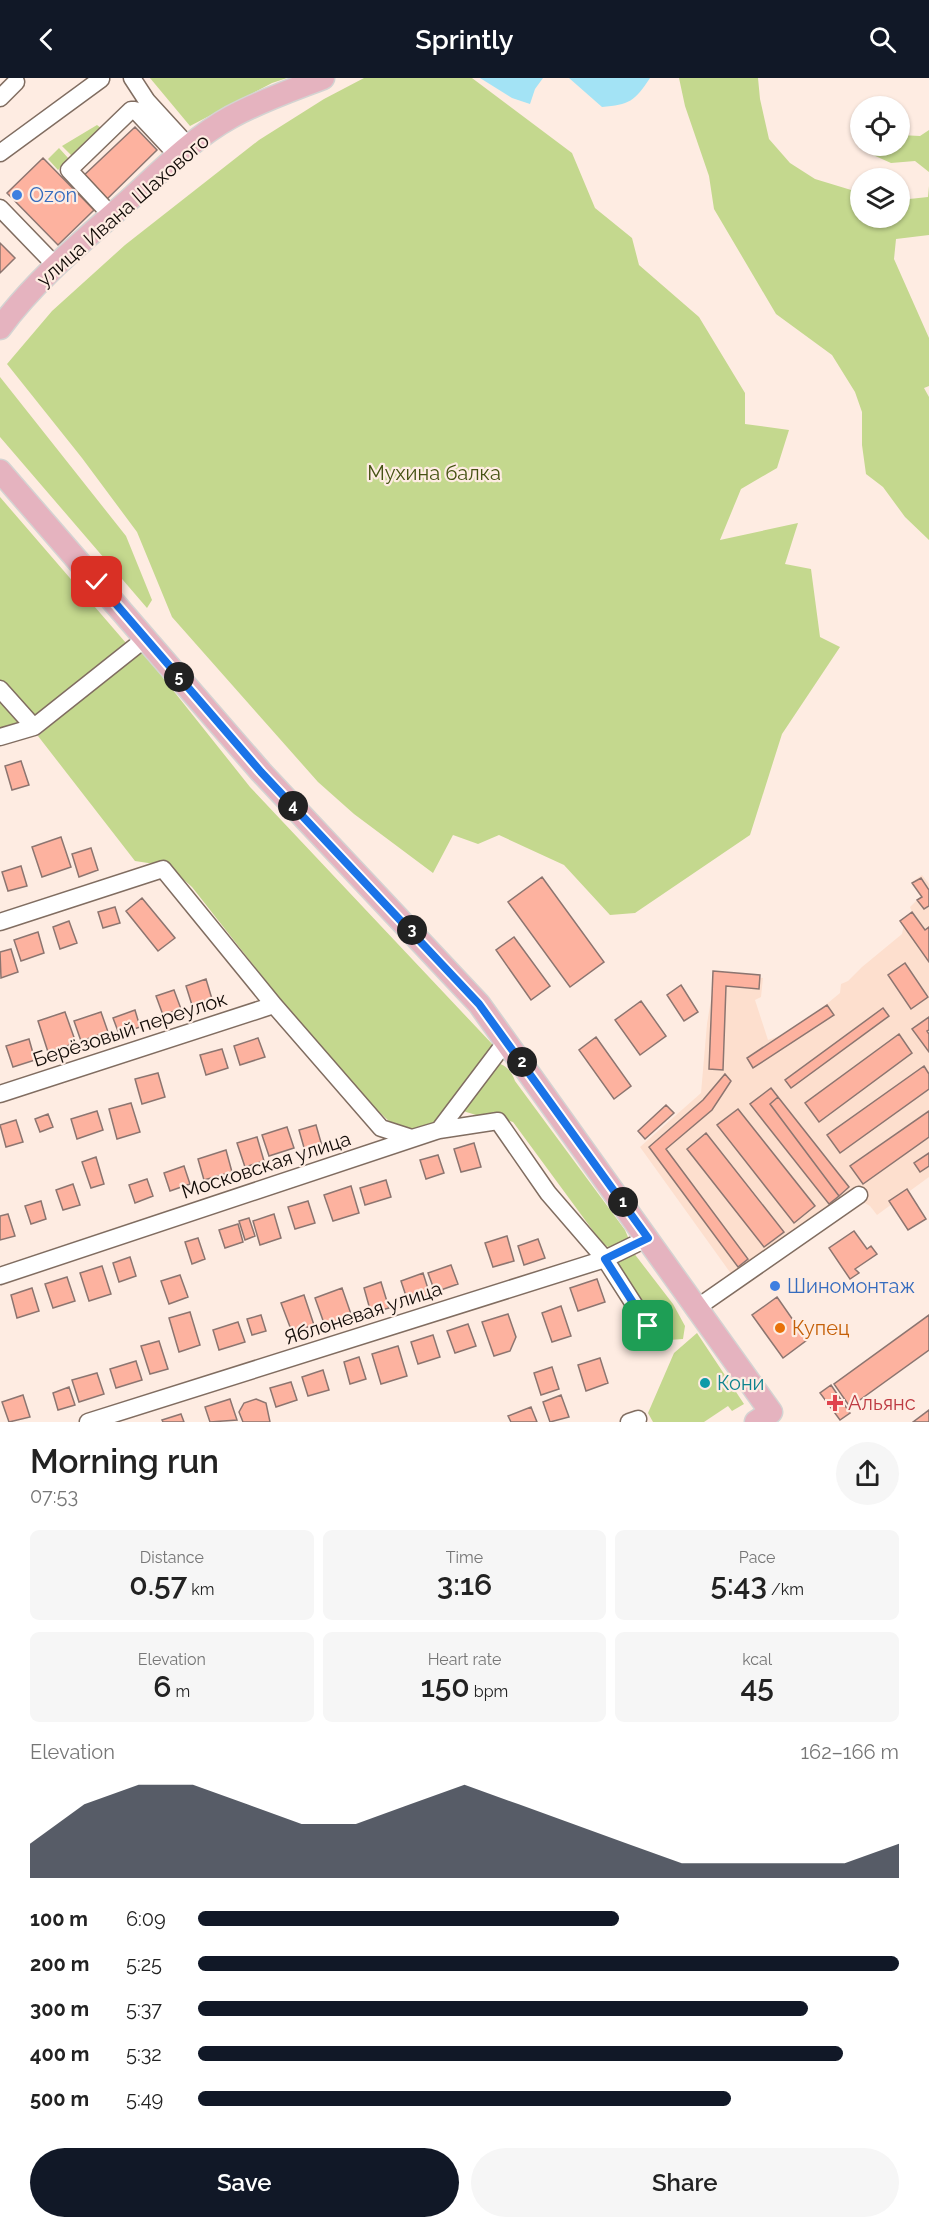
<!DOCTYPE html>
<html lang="en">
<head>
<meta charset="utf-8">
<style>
  :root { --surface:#fff; --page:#f6f6f6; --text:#222; --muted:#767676; --accent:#111827 }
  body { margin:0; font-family:Raleway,sans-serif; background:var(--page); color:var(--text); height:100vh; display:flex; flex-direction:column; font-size:22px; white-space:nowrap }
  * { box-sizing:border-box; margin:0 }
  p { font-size:20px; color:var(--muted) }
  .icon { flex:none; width:33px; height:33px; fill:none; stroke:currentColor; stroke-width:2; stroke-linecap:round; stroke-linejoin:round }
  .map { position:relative; height:1344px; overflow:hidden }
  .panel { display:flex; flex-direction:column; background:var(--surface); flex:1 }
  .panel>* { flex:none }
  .fabs { position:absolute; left:850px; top:18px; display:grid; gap:12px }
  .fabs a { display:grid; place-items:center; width:60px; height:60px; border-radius:50%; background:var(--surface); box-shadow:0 2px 4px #0004; font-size:30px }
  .pin { position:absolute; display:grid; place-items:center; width:51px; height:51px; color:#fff; margin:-26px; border-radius:12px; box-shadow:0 3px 9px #0006 }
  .km { position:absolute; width:30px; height:30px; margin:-15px; border-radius:50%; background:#222; color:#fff; font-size:16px; line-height:30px; text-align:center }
  .round { display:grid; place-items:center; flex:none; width:63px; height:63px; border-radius:32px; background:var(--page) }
  .headline { display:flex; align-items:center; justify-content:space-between; height:102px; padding:0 30px }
  h1 { font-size:33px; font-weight:600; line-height:45px }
  .metrics { display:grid; grid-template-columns:repeat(3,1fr); gap:9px; height:102px; padding:6px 30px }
  .metrics div { display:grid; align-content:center; border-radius:9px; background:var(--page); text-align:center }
  .metrics b { font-size:30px; font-weight:600 }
  .metrics small { font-size:16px; font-weight:400 }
  .metrics p { font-size:16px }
  .chart { height:168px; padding:12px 30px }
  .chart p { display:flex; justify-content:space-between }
  .chart svg { width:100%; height:108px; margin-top:6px; fill:var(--accent); opacity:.7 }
  .primary-button { display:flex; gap:12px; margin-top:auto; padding:12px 30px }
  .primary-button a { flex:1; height:69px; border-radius:36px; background:var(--accent); color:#fff; font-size:24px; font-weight:600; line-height:69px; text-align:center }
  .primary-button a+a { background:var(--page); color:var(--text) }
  ul { padding:0 30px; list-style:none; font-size:20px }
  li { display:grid; grid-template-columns:96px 72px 1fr; align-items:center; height:45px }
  li i { height:15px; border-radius:8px; background:var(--accent) }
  header { display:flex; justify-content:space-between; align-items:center; height:78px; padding:0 30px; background:var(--accent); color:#fff; font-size:27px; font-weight:600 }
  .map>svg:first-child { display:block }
  .built { fill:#fddfce }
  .green { fill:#c4d88e }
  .water { fill:#a3e3f5 }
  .building { fill:#fdb29f; stroke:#8c7570; stroke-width:1.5 }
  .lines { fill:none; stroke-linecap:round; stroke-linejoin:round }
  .minor-casing { stroke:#806d61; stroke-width:19 }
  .major-casing { stroke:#d4d3d2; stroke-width:25 }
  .minor { stroke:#fff; stroke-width:16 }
  .major { stroke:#e5b3bf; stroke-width:22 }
  .route-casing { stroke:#fff; stroke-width:12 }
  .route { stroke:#1a73e8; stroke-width:8 }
  .shop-dot { fill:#3f7fe0; stroke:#feece2; stroke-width:2 }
  .food-dot { fill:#e8710a; stroke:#feece2; stroke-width:2 }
  .culture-dot { fill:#0f9aa8; stroke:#feece2; stroke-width:2 }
  .health-dot { fill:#e0444e; stroke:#feece2; stroke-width:2 }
  .labels { text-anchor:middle; stroke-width:4.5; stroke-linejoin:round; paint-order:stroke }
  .shop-label { font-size:20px; fill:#366cbe; stroke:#feece2; text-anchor:start }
  .street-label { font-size:20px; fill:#120b07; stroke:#feece2 }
  .park-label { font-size:20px; fill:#455213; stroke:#feece2 }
  .food-label { font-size:20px; fill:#c56008; stroke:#feece2; text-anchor:start }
  .culture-label { font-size:20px; fill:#0d838f; stroke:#feece2; text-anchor:start }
  .health-label { font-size:20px; fill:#be3a42; stroke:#feece2; text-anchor:start }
</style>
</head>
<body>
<header><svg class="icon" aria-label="back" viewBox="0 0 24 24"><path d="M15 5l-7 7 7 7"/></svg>Sprintly<svg class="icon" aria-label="search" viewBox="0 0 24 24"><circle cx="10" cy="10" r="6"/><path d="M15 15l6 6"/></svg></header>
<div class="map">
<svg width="929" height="1344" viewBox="0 0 929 1344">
  <rect width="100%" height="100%" fill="#feece2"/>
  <path class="built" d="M922,797L929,806V1099L877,1137L870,1128L852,1118L737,1204L640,1069L701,1015L707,946L715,897L763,900L761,919L755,922L768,962L794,953L840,915L841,906L848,903L862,889L902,856L905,842L912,834L910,829L921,818L912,804Z"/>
  <path class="green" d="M150,0H287L272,5L190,48Z
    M364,0H472L572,75L595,130L632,160L639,187L699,239L745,315V346L789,352L777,390L741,411L720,462L798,445L785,486L811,491L820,559L840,569L782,656L750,757L635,835L610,837L564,787L499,757L478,766L453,757L433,795L354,736L318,704L172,539L137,454L82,380L7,286L52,233L125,167L259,62L324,21Z
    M679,0H758L760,21L769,61L790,85L815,101L861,115V140H900V122L928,119L929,108V157L896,161L894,181L929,260V308L924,310L929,319V462L905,439L883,409L866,396L862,367V334L855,314L832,277L776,236L714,131L709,98L685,28Z
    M97,47L101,50L72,78L62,68Z
    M929,52V94L915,83L891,85L873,77L872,68H900V57L920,58Z
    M59,70L69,81L58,92L48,81Z
    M0,299L126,458L152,522L147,530L0,359Z
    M0,419L126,565L34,639L0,602Z
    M141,572L250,709L494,968L433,1050L410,1053L392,1046L348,1004L309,958L192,809L168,788L135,783L38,658Z
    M0,619L25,646L0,653Z
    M494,984C506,987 511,992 515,1003L625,1152L630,1164L611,1171L602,1165L513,1044L494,1038L476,1037L463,1033Z
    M633,1174L673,1226L685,1248L683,1261L669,1262L625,1203L616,1187L623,1177Z
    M697,1255L744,1326L732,1333L728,1328L704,1344H653L648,1335L674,1275Z"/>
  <path class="water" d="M480,0H543L535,11L530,26L512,20Z
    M569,0H650C635,23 629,27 602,29Z"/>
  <path class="building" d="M135,49L157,72L103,125L80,101Z
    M43,80L94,132L58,167L7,115Z
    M0,165L15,180L0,195Z
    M21,683L29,707L12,712L5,688Z
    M61,759L71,789L42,799L32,769Z
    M91,770L98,792L79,799L72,776Z
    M21,788L27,808L8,813L2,794Z
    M542,799L604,884L570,909L508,824Z
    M921,800L929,812V828L924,831L917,822L922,819L912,805Z
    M142,820L175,860L158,873L126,833Z
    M115,829L120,845L103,850L98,834Z
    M912,834L925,852L929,849V884L900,843Z
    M69,843L77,865L60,871L53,849Z
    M38,854L44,875L21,883L14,862Z
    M514,859L550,908L531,922L496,872Z
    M11,871L18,894L1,900L0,874Z
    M905,885L928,919L911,931L888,897Z
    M713,893L760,897L759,911L726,908L723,992L709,991Z
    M206,901L212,921L192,927L186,908Z
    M681,907L698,934L684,943L667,917Z
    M174,912L181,931L163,937L156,918Z
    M641,923L666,958L640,977L615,942Z
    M827,927L834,937L753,990L747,980Z
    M883,930L889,938L791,1010L785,1002Z
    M135,932L140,949L119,956L113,940Z
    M65,934L76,965L48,974L38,943Z
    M101,934L108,954L81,963L74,943Z
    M929,939V952L927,953L929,956V974L912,951Z
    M899,956L912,975L819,1044L805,1025Z
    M596,959L631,1008L614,1021L579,972Z
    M258,960L265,979L240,987L234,968Z
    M29,961L35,982L13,989L6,968Z
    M222,971L228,990L206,997L200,977Z
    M924,988L929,996V1011L840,1075L827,1057Z
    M158,995L165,1019L142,1026L135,1001Z
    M725,996L731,1003L712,1032L666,1071L748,1181L738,1189L649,1069L703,1022Z
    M771,1010L778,1019L770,1026L839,1118L829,1126L750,1026Z
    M778,1019L849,1109L839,1118L770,1026Z
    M131,1025L140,1054L117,1061L109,1031Z
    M666,1027L674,1035L645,1061L638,1053Z
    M738,1031L815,1128L794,1145L717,1047Z
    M97,1033L103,1052L77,1061L71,1041Z
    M929,1033V1059L863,1106L850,1088Z
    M48,1036L53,1049L40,1054L35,1041Z
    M16,1042L23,1064L6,1069L0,1047Z
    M316,1047L322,1068L305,1073L299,1052Z
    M287,1049L294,1070L269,1078L262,1057Z
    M706,1055L784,1154L764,1169L687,1071Z
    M257,1059L264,1083L245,1089L237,1065Z
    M474,1065L481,1089L461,1094L454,1071Z
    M226,1072L232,1094L204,1102L198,1081Z
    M929,1075V1088L920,1094L914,1085Z
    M438,1077L444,1095L426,1101L420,1082Z
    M96,1079L104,1106L91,1110L82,1084Z
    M184,1088L190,1106L170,1113L164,1095Z
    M147,1101L153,1118L135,1125L129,1107Z
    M386,1102L391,1119L365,1127L360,1110Z
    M73,1106L80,1127L63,1132L56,1112Z
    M351,1108L359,1135L333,1143L324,1117Z
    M907,1111L926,1141L908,1152L889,1123Z
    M41,1123L46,1141L31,1146L25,1128Z
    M308,1123L315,1145L295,1151L288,1129Z
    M8,1136L15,1158L0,1162V1138Z
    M274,1136L281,1160L260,1167L253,1143Z
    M249,1140L255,1158L245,1162L239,1143Z
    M238,1146L243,1164L225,1170L219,1152Z
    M854,1153L867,1171L871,1168L877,1176L855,1191L859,1195L850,1201L829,1170Z
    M507,1158L514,1183L493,1189L485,1165Z
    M198,1160L205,1181L192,1186L185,1164Z
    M538,1161L545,1180L524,1187L518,1168Z
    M130,1179L136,1198L119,1204L113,1185Z
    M451,1187L458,1206L435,1214L428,1195Z
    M102,1188L111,1216L89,1223L80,1195Z
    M423,1195L430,1217L408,1224L401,1203Z
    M180,1197L188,1219L169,1226L161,1203Z
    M67,1199L75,1223L53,1230L45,1206Z
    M597,1201L605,1224L578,1233L570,1210Z
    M381,1204L389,1230L371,1235L364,1210Z
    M32,1210L39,1233L17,1240L11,1217Z
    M342,1210L352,1239L325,1248L315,1220Z
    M304,1217L314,1247L292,1254L281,1225Z
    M777,1219L807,1262L783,1280L752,1237Z
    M561,1228L571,1258L552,1264L542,1235Z
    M190,1234L200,1267L179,1274L169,1240Z
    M508,1236L516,1259L510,1273L494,1278L482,1244Z
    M261,1237L266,1253L252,1257L247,1241Z
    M929,1237V1272L850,1329L834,1306Z
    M238,1244L245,1264L219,1272L213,1252Z
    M468,1246L476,1268L455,1275L447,1253Z
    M433,1257L440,1279L418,1286L411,1264Z
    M159,1263L168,1291L150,1296L141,1268Z
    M398,1268L407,1298L381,1306L372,1276Z
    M359,1279L366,1301L350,1306L344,1284Z
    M600,1280L608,1305L586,1313L578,1287Z
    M136,1283L142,1302L116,1310L110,1291Z
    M552,1289L559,1311L541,1317L534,1295Z
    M323,1292L329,1312L308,1318L302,1299Z
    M97,1295L104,1316L79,1324L72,1302Z
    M291,1304L297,1322L276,1329L270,1310Z
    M831,1307L850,1335L840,1342L820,1315Z
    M69,1309L75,1327L58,1332L53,1315Z
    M23,1317L30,1339L9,1344L2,1324Z
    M561,1317L569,1339L550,1344L543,1324Z
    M230,1321L237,1342L210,1344L205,1329Z
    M256,1321L266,1325L270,1344H243L239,1334L244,1325Z
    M531,1329L537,1344H511L508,1338Z
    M929,1332V1344H913Z
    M181,1336L184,1344H163L162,1342Z"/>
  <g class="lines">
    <defs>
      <path id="minor" d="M132,0L147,23L189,69
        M0,20L16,4
        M0,75L101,1
        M0,130L55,187
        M111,137L69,92L131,32H135L178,78
        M0,611L34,649
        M0,659L34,649L146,560
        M0,844L163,791L274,927L381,1050L412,1060L439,1052L498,1043L548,1115L605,1181L648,1248
        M0,1016L274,927
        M0,1198L439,1052L507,962
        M698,1229L859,1117
        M88,1344L605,1181L648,1160
        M629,1344L638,1341"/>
      <path id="major" d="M0,250C36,201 84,162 129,122C161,93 193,60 231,39C260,23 292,12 323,0
        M0,393L261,694L479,926L771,1334L756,1344"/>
    </defs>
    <use href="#minor" class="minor-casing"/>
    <use href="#major" class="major-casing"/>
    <use href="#minor" class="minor"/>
    <use href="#major" class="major"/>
  </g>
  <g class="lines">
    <defs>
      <path id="route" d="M97,504L261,694L479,926L648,1160L605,1181L648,1248"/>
    </defs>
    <use href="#route" class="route-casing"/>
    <use href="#route" class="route"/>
  </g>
  <g class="shop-dot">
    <circle cx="17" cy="117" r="6"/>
    <circle cx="775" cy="1208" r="6"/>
  </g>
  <circle class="food-dot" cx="780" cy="1250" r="6"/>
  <circle class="culture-dot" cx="705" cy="1305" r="6"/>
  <path class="health-dot" d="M832 1316h6v6h6v6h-6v6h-6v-6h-6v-6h6z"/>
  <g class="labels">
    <g class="shop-label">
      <text x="29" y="124">Ozon</text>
      <text x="787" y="1215">Шиномонтаж</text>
    </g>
    <g class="street-label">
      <text transform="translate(123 132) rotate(-41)" y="7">улица Ивана Шахового</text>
      <text transform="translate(130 951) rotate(-18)" y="7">Берёзовый переулок</text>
      <text transform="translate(266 1087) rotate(-18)" y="7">Московская улица</text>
      <text transform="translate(363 1235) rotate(-18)" y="7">Яблоневая улица</text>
    </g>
    <g class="park-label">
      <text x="434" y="402">Мухина балка</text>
    </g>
    <g class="food-label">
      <text x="792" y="1257">Купец</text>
    </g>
    <g class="culture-label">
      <text x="717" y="1312">Кони</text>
    </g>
    <g class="health-label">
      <text x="848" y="1332">Альянс</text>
    </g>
  </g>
</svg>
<div class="fabs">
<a><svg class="icon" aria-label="locate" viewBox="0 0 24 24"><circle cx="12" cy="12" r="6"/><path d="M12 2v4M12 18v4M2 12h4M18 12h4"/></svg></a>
<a><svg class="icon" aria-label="layers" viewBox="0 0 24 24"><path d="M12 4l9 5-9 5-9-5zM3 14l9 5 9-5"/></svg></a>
</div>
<div class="pin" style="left:648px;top:1248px;background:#1e9e55"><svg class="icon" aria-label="arrive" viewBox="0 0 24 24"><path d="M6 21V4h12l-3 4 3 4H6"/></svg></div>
<div class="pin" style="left:97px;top:504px;background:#d93025"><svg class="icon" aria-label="check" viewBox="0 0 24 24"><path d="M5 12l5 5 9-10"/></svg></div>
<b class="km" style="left:623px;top:1124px">1</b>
<b class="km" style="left:522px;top:984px">2</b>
<b class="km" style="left:412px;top:852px">3</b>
<b class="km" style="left:293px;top:728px">4</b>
<b class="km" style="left:179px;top:599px">5</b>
</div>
<section class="panel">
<div class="headline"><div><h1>Morning run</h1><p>07:53</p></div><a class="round"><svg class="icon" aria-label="share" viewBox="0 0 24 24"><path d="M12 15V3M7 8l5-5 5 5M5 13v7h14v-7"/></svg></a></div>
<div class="metrics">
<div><p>Distance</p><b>0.57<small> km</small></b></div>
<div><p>Time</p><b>3:16</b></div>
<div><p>Pace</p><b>5:43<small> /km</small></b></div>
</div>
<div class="metrics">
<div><p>Elevation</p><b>6<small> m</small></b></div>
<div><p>Heart rate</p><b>150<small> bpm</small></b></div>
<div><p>kcal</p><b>45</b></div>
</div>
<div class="chart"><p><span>Elevation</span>162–166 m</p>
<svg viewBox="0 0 160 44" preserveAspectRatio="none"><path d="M0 44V30L10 14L20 6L30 6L40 14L50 22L60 22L70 14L80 6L90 14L100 22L110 30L120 38L130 38L140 38L150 38L160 30V44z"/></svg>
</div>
<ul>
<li><b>100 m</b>6:09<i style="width:60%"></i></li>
<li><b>200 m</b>5:25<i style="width:100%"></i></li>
<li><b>300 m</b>5:37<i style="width:87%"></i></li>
<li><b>400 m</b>5:32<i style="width:92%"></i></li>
<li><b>500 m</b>5:49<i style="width:76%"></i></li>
</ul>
<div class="primary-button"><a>Save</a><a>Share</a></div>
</section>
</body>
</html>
